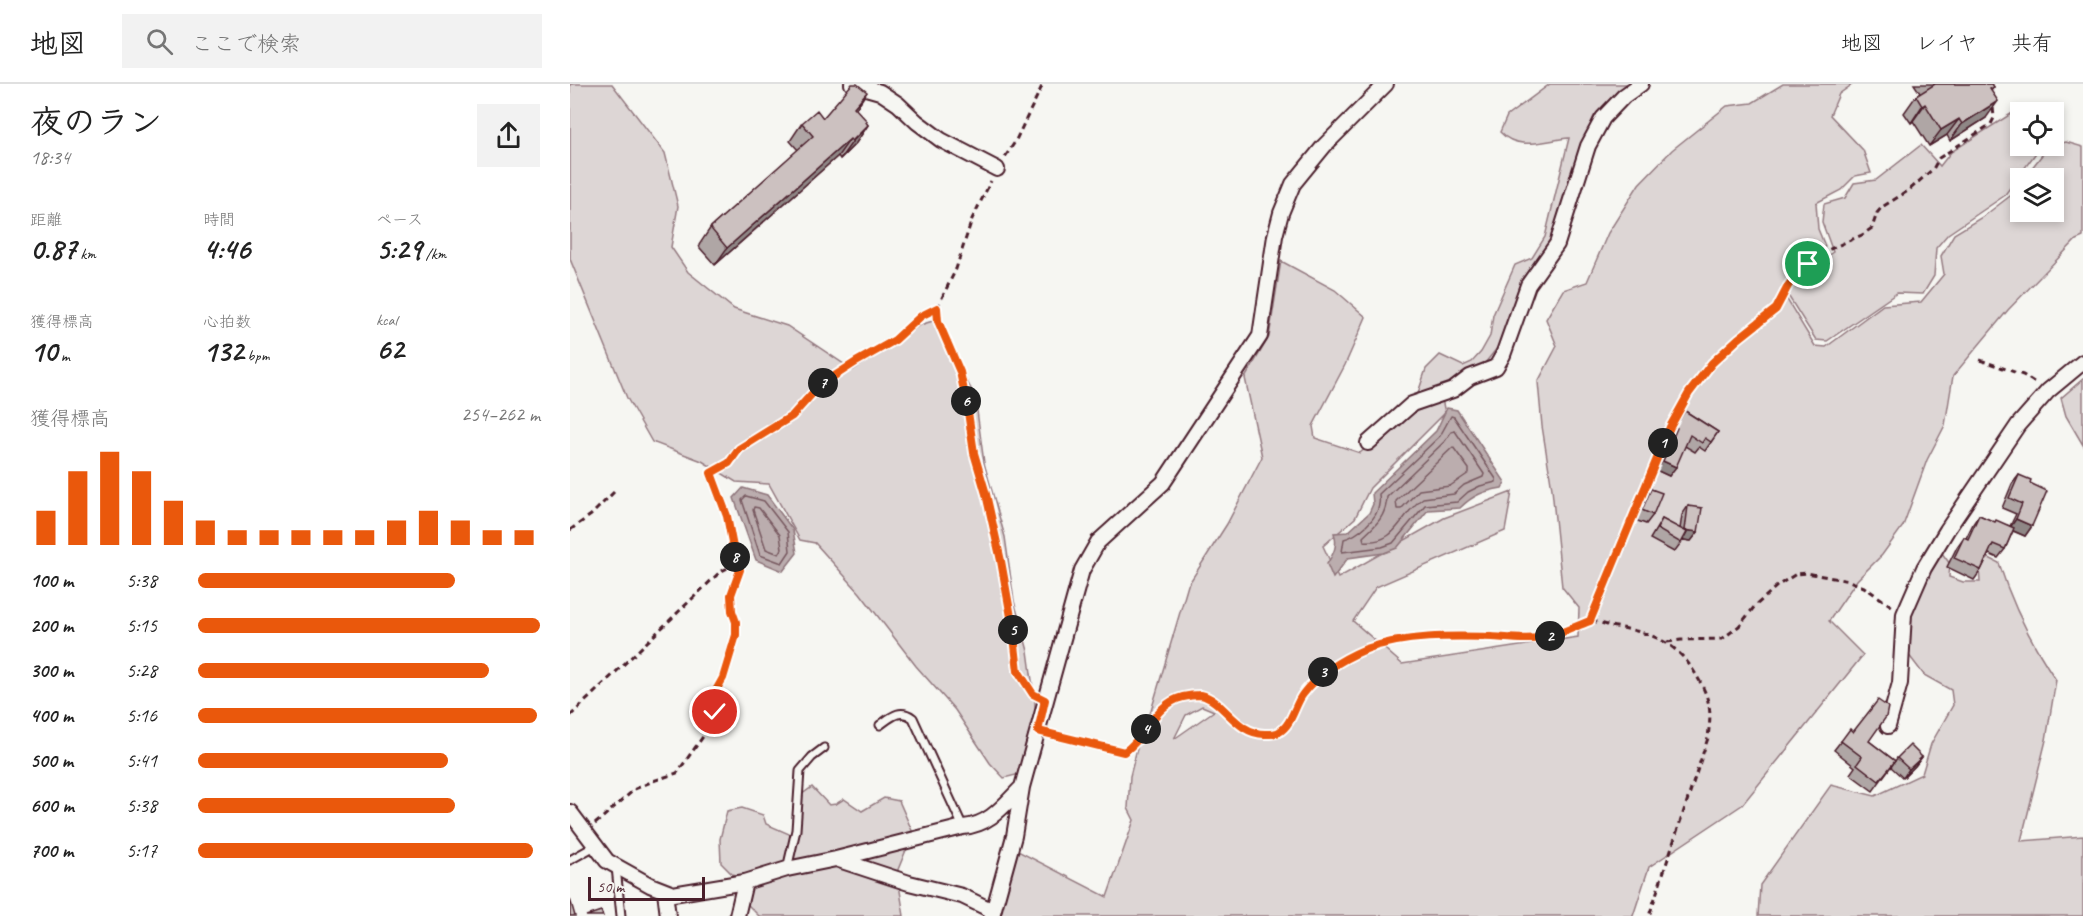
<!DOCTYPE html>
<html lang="ja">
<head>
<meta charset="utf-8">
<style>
  :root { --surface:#fff; --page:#f2f2f2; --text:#222; --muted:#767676; --line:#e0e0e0; --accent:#ea580c }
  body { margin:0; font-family:Caveat,"Klee One",sans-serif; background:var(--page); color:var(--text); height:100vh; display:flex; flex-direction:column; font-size:22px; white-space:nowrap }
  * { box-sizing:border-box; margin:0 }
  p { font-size:20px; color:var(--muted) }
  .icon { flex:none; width:33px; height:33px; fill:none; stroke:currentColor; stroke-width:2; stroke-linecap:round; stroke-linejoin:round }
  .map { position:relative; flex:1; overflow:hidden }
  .drawer { display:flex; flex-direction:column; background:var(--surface); width:570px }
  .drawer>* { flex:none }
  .buttons { position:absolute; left:1440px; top:18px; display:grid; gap:12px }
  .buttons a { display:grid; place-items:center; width:54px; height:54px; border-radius:0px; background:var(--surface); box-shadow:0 3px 9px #0003; font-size:30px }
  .scale { position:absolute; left:18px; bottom:15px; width:117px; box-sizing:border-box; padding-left:6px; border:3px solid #4a1f2b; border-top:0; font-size:16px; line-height:21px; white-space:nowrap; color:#4a1f2b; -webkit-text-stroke:4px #f6f6f2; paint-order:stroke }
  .pin { position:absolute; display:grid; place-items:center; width:51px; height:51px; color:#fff; margin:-26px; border:3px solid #fff; border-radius:50%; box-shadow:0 2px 6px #0007 }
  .km { position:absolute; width:30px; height:30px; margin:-15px; border-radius:50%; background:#222; color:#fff; font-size:16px; line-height:30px; text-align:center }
  .round { display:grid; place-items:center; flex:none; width:63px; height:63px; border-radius:0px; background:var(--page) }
  .overview { display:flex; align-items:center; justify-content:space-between; height:102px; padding:0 30px }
  h1 { font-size:33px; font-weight:700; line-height:45px }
  .figures { display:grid; grid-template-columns:repeat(3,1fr); gap:9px; height:102px; padding:6px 30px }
  .figures div { display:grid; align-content:center }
  .figures b { font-size:30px; font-weight:700 }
  .figures small { font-size:16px; font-weight:400 }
  .figures p { font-size:16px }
  .chart { height:168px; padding:12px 30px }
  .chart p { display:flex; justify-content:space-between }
  .chart svg { width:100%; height:108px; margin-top:6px; stroke:var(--accent); stroke-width:6 }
  ul { padding:0 30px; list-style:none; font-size:20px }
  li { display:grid; grid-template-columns:96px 72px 1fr; align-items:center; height:45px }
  li i { height:15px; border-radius:8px; background:var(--accent) }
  header { display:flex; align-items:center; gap:36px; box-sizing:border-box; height:84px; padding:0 30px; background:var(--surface); border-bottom:2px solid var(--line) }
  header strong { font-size:28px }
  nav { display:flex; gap:33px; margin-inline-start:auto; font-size:21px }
  .search { width:420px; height:54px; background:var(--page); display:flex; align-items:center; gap:15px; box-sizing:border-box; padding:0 21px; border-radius:0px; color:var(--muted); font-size:22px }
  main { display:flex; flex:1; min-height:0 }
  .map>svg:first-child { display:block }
  .green { fill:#ddd6d5; stroke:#947a80; stroke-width:1.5; fill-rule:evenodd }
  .water { fill:#bbadae; stroke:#8e747a; stroke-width:1.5 }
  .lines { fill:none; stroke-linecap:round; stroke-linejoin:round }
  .shore { stroke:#77585f; stroke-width:1.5 }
  .service-casing { stroke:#4a1f2b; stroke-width:11 }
  .minor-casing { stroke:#4a1f2b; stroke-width:18 }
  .path { stroke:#4a1f2b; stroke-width:3; stroke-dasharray:6 4.5; stroke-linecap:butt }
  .service { stroke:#f6f6f2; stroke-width:7 }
  .minor { stroke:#f6f6f2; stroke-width:14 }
  .wall { fill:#afa6a5; stroke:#4a1f2b; stroke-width:1.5 }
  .shaded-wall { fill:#8f8786; stroke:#4a1f2b; stroke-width:1.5 }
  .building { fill:#ccc1c0; stroke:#4a1f2b; stroke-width:1.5 }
  .route-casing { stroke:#fff; stroke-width:12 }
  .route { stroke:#ea580c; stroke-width:8 }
</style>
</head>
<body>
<header>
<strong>地図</strong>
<div class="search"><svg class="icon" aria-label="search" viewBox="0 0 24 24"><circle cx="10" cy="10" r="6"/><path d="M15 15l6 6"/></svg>ここで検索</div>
<nav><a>地図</a><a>レイヤ</a><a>共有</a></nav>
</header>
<main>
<section class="drawer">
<div class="overview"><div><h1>夜のラン</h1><p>18:34</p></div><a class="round"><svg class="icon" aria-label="share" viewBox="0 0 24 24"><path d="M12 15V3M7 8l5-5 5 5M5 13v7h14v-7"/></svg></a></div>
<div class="figures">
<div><p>距離</p><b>0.87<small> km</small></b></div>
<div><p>時間</p><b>4:46</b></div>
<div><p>ペース</p><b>5:29<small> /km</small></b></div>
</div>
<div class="figures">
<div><p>獲得標高</p><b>10<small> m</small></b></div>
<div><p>心拍数</p><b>132<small> bpm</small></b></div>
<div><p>kcal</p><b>62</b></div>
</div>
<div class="chart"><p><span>獲得標高</span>254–262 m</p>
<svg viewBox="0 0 160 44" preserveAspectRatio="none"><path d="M5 44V30M15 44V14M25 44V6M35 44V14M45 44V26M55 44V34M65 44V38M75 44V38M85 44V38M95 44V38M105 44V38M115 44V34M125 44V30M135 44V34M145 44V38M155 44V38"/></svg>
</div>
<ul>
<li><b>100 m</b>5:38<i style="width:75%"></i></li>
<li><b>200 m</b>5:15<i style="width:100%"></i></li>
<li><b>300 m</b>5:28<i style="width:85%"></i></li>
<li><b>400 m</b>5:16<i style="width:99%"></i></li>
<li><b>500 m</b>5:41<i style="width:73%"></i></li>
<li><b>600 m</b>5:38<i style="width:75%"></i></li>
<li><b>700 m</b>5:17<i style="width:98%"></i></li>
</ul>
</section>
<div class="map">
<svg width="1513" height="832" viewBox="0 0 1513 832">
  <rect width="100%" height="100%" fill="#f6f6f2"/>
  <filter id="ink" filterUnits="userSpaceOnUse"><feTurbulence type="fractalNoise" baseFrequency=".0167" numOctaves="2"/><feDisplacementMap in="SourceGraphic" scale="12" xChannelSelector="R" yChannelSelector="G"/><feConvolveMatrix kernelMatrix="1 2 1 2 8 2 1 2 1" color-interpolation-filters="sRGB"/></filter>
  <g filter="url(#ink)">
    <path class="green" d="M0,0H42L95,69L108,122L101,163L118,188L164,225L217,242L283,286L350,241L363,237L405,312L414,379L435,453L444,517L458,567L465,619L464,644L450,690L434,694L420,679L385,626L346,582L290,509L245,459L230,456L199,400L166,398L132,377L82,358L57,314L0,175Z
      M980,0H1071L1041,24L1024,32L1001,90L983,159L969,182L953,193L941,233L928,263L915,279L884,298L872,315L875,329L800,404L785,434L753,462L768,494L874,434L942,408L935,447L806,503L783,537L832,580L1008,553L1009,524L992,503L982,405L972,342L968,298L987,262L976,235L993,206L1017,198L1038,149L1069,100L1102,66L1157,22L1182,19L1213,0H1283L1269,10L1260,31L1293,66L1301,89L1285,92L1271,106L1246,119L1248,145L1255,162L1219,192L1213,209L1245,262L1256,263L1313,221L1351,218L1374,190L1371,172L1384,150L1414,132L1444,109L1450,99V128H1484V94H1454L1479,62L1496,58L1513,63V153L1506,156L1438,226L1383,292L1375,341L1357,376L1333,442L1312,471L1287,496L1259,537L1293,571L1172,721L1079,783L1063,832H429L448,767L537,813L564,736L558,724L560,692L571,649L581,627L618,501L657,440L692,373L675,294L699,253L711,177L765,206L796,233L775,281L743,342L745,354L790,369L844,321L856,285L870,271L893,282L902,278L911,268L920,252L923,231L945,181L962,174L975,153L999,54C976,56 948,68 930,48L937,32ZM632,622L644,627L604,655L616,631Z
      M1455,21L1461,28H1450V62H1471L1434,112L1378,150L1366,164L1364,192L1353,210L1327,209L1257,257L1246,256L1217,210C1227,189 1245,180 1263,168L1252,138L1254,120L1275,114L1284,99L1306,96L1351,61L1370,82L1381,68Z
      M1513,295V361L1496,332L1491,314Z
      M1369,465L1380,480L1379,493L1393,498H1410L1409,483L1419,474L1429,479C1442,521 1462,560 1486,596L1476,656L1451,757L1513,752V832H1188L1190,801L1261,701L1305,712L1352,690L1361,660L1383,621L1381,606L1354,591L1338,570L1340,532Z
      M242,703L259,721L266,720L274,715L292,727L314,714L329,717L343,749L327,788L334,832H189L177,820L176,793L162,790L151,779L150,755L157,727L172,724L193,731L196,740L228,754L231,711Z"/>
    <path class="water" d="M877,324L887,326L935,398L932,404C914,407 903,411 890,424L858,426L827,464L814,469L778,474L763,494L757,480C764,469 768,461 764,449L778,448L799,429L803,420L802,409L866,347Z
      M173,404L197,411L223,446L227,469L213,487L186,476L164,414Z"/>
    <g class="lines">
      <path class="shore" d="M881,332L884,333L926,395V398L910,402L898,408L887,418L855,421L823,459L812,463L772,468L774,455C787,452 808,435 809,420C810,417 809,414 809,410L870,352Z
        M885,347L914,390L913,393L894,401L884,410L853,414C829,431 828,460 794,457L793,453C807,440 816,432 817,413L875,357L881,348Z
        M883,363L899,385V389L880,402L849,406L831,425H827L826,417Z
        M176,412L194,417L218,448L220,467L212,479L190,471L172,416Z
        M184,423L189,424L210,451L212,465L209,470L196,465L183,426Z"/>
      <defs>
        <path id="service" d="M310,641C321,633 330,624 343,634L393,743
          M0,776L25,762
          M46,783L51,832
          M217,785L226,746L230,687L242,673L254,664"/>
        <path id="minor" d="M282,0L310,8L328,20L347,38L371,56L427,85
          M798,359L842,320L883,306L900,293L926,283L933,271L958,201L987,160L1018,62L1033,34L1054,12L1071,0
          M1318,642L1330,599L1334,530L1354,484L1377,446L1448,341L1478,307L1513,278
          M0,728L37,777L80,801L103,810L175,798L217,785L266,775L339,799L392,812L423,827
          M266,775L393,743C420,741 434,721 452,703
          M95,808L98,832
          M167,832L175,798
          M422,832L444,752L452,703L512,486L528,458L593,399L690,252L705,152L711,129L723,100L754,62L816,0"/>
      </defs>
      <use href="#service" class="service-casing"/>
      <use href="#minor" class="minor-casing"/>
      <path class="path" d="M435,73L445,58L473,0
        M367,224L386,185L402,135L421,97
        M1410,276L1453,291L1467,300
        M0,446L21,431L44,408
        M1020,536L1099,343L1118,310L1142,279L1168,255L1206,225L1218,202L1228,188L1238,180L1258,166L1292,151L1302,144L1307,129L1312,123L1338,107L1363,85L1369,74L1421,40L1424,34L1423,23
        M1097,558L1111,556L1152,555L1169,542L1185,522L1207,502L1226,490L1237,489L1279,497L1294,503L1323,523
        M0,632L150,488L167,479
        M482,650L554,668C576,653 584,621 612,613C617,612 625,611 630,611C656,615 673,663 708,648C721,643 725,622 732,611C747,590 770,576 794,566C840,546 897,555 946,554C956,554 968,555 978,553C990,550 1008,537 1020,537C1028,537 1038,542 1046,543C1082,549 1105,557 1125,589C1131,599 1137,610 1139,622C1141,632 1139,644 1138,654L1079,832
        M25,740L65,705L83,697L107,689L142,640L145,628L144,610L153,594L166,551V538L162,527L161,511L170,486L167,479L157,433L141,389L159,379L169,365L222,332L249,302L286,277L325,256L351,232L367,224L368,237L390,288L397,321L404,369L431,477L443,544L448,587L463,610"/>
      <use href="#service" class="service"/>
      <use href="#minor" class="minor"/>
    </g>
    <path class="wall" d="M1344,0H1422L1424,3L1421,7L1416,34L1380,57L1377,51L1359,62L1343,37L1341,39L1334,29L1346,12L1350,9Z
      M285,25L298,41L286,59L270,75L268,72L145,181L130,164L129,161L141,143L228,66L220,57L232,39Z
      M1115,327L1148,348L1135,367L1129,363L1125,368L1115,362L1099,392L1086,386L1101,353L1098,351Z
      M1449,391L1460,399L1462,442L1455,452L1443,447L1435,465L1428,474L1419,470L1411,486L1404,496L1377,483L1387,463L1394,453L1396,454L1403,440L1409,431L1424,438L1440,442L1446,430L1432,424L1442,400Z
      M1081,405L1083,431L1076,440L1065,436L1074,414Z
      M1118,422L1128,448L1121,457L1113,456L1104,468L1080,455L1092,435L1110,445L1112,431Z
      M1271,657H1299L1325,677L1303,707L1280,690L1285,683L1264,666Z
      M1352,673L1345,682L1333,694L1321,683L1327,674Z"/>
    <path class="shaded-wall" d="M297,8L285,26L284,23Z
      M1428,17L1416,34L1380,57L1392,40Z
      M1355,20L1343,37L1341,39L1352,22Z
      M1389,35L1377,51L1359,62L1371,46Z
      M297,37L284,56L298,41L286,59L270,75Z
      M280,55L268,72L145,181L157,164Z
      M1093,377L1106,383L1099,392L1086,386Z
      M1446,435L1462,442L1455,452L1439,445Z
      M1115,446L1128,448L1121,457L1108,455Z
      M1352,673L1345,682L1333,694L1339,685Z"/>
    <path class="building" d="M282,0H287L297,8L284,23L297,37L296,38L298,41L282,57L280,55L157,164L142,146L141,143L243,52L232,39L247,26L253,34Z
      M1365,0H1422L1424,3L1420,5L1428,17L1392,40L1389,35L1371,46L1355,20L1352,22L1346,12Z
      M1115,327L1148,348L1141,358L1135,354L1132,359L1120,351L1106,383L1093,377L1107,344L1105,342Z
      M1449,391L1461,396L1460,399L1477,407L1462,442L1446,435L1452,420L1439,414Z
      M1081,405L1092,409L1083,431L1072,426Z
      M1118,422L1132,424L1128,448L1115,446Z
      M1409,431L1425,438L1426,436L1444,444L1435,465L1423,460L1411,486L1384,474L1394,453L1398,455Z
      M1092,435L1117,448L1111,459L1087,445Z
      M1308,616L1318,623L1316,633L1299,657L1325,677L1309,697L1287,680L1292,673L1271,657L1280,645L1283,648Z
      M1340,661L1352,673L1339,685L1327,674Z
      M0,815L5,832H0Z
      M31,827L33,832H16Z"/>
  </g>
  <g class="lines" filter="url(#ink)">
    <defs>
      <path id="route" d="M145,628L144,610L153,594L166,551V538L162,527L161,511L170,486L166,479L157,432L141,389L159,379L169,365L222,332L249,302L286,278L325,256L351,232L367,224L368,237L390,288L397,321L404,369L416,410L431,477L443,544L448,587L463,610L475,616L468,647L554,668C576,654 584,620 613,613C617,612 626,611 631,611C654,616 666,651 696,650C700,650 706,650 709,648C722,641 725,620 733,610C749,589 772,575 796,565C835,551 881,552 922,553C939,554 960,557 977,553C991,550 1006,542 1020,537L1100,343L1119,309L1142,279L1168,255L1206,225L1218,202L1228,188L1238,180"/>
    </defs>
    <use href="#route" class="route-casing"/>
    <use href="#route" class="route"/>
  </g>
</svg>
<div class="buttons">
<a><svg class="icon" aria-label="locate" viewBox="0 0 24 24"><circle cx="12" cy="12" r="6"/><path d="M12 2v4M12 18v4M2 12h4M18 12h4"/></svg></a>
<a><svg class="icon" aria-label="layers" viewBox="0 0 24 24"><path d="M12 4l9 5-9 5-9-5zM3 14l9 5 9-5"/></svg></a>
</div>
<div class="scale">50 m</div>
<div class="pin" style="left:1238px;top:180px;background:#1e9e55"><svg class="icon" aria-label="arrive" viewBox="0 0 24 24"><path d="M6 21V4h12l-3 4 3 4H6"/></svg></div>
<div class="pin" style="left:145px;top:628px;background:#d93025"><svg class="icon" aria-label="check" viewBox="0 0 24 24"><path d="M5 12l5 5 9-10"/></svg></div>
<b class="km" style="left:1093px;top:359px">1</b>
<b class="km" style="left:980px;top:552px">2</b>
<b class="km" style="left:753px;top:588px">3</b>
<b class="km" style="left:576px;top:645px">4</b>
<b class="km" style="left:443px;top:546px">5</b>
<b class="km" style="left:396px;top:317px">6</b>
<b class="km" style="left:253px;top:299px">7</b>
<b class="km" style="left:165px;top:473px">8</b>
</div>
</main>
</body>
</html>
